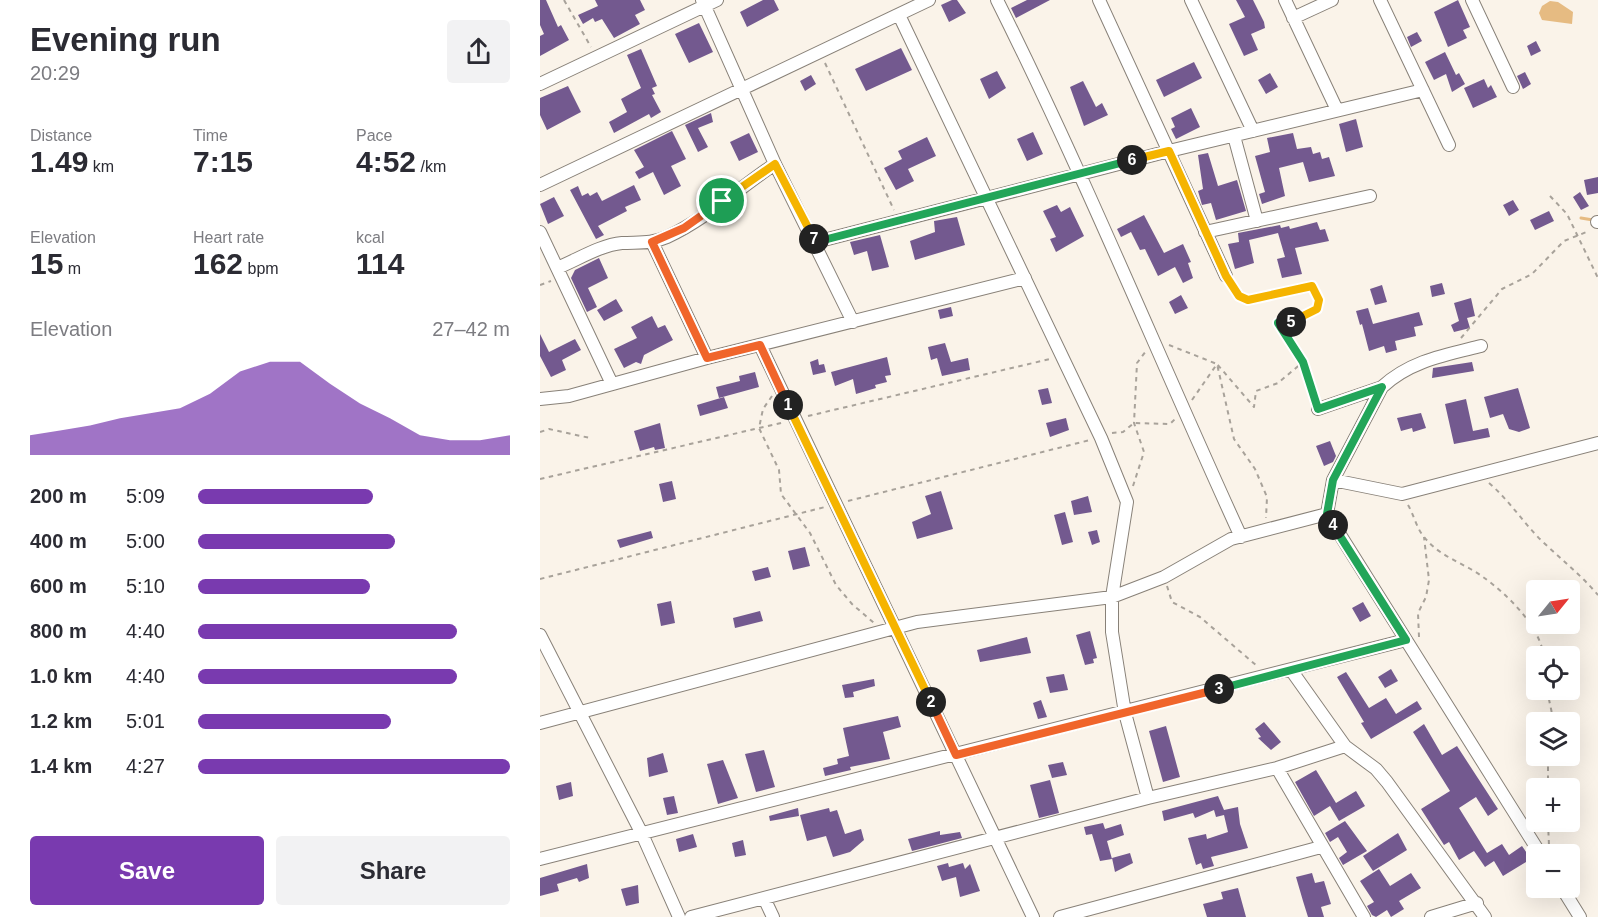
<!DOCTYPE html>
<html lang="en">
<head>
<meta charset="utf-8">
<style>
  :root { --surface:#fff; --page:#f2f2f3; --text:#2b2b33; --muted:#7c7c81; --accent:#793aaf }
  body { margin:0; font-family:Arial,sans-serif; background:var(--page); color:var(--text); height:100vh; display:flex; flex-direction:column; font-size:22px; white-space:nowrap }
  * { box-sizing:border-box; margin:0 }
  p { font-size:20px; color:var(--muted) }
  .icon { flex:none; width:33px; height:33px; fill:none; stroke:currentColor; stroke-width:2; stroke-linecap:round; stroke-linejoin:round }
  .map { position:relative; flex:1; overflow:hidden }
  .panel { display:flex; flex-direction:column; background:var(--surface); width:540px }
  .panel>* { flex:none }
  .needle { width:39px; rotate:60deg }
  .fabs { position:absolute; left:986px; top:580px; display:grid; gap:12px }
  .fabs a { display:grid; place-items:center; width:54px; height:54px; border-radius:6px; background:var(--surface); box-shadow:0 6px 24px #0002; font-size:30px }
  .pin { position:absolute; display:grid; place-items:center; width:51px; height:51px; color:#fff; margin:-26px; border:3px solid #fff; border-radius:50%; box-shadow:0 2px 6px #0007 }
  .km { position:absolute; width:30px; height:30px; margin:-15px; border-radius:50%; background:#222; color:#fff; font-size:16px; line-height:30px; text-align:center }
  .round { display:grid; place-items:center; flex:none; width:63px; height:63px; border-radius:6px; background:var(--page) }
  .overview { display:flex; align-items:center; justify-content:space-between; height:102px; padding:0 30px }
  h1 { font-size:33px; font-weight:700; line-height:45px }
  .metrics { display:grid; grid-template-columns:repeat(3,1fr); gap:9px; height:102px; padding:6px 30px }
  .metrics div { display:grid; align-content:center }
  .metrics b { font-size:30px; font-weight:700 }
  .metrics small { font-size:16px; font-weight:400 }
  .metrics p { font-size:16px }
  .chart { height:168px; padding:12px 30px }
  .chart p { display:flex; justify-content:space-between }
  .chart svg { width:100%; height:108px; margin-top:6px; fill:var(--accent); opacity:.7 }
  .action { display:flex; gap:12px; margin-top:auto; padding:12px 30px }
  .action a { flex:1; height:69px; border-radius:6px; background:var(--accent); color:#fff; font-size:24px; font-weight:700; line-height:69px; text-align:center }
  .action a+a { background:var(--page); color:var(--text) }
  ul { padding:0 30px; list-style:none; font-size:20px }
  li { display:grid; grid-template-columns:96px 72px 1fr; align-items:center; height:45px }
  li i { height:15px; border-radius:8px; background:var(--accent) }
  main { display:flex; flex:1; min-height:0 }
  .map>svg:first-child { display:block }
  .water { fill:#e6bb82 }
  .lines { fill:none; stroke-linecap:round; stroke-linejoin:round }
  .stream { stroke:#e6bb82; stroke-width:3 }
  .building { fill:#73598f }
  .minor-casing { stroke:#888178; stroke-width:14 }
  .path { stroke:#a8a29a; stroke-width:2; stroke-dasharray:4.5 4.5; stroke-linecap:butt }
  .minor { stroke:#fff; stroke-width:12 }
  .split-1-casing { stroke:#fff; stroke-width:12 }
  .split-2-casing { stroke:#fff; stroke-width:12 }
  .split-3-casing { stroke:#fff; stroke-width:12 }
  .split-4-casing { stroke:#fff; stroke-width:12 }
  .split-5-casing { stroke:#fff; stroke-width:12 }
  .split-6-casing { stroke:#fff; stroke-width:12 }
  .split-7-casing { stroke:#fff; stroke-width:12 }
  .split-8-casing { stroke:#fff; stroke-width:12 }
  .split-1 { stroke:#f0652b; stroke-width:8 }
  .split-2 { stroke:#f5b400; stroke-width:8 }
  .split-3 { stroke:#f0652b; stroke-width:8 }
  .split-4 { stroke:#22a559; stroke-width:8 }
  .split-5 { stroke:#22a559; stroke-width:8 }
  .split-6 { stroke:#f5b400; stroke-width:8 }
  .split-7 { stroke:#22a559; stroke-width:8 }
  .split-8 { stroke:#f5b400; stroke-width:8 }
</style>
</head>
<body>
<main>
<section class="panel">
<div class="overview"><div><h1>Evening run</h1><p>20:29</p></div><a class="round"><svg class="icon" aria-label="share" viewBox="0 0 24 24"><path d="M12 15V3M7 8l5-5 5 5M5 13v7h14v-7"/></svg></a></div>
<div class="metrics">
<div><p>Distance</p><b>1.49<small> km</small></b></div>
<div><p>Time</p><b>7:15</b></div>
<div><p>Pace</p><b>4:52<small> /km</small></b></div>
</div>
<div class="metrics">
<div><p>Elevation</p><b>15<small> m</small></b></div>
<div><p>Heart rate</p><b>162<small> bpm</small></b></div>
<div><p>kcal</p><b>114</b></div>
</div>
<div class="chart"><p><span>Elevation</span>27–42 m</p>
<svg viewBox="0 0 160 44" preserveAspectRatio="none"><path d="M0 44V36L10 34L20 32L30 29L40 27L50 25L60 19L70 10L80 6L90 6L100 15L110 23L120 29L130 36L140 38L150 38L160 36V44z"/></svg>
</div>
<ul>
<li><b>200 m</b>5:09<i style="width:56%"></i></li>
<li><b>400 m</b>5:00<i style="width:63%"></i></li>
<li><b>600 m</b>5:10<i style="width:55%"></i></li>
<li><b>800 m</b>4:40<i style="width:83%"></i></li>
<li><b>1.0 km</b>4:40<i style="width:83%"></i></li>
<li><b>1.2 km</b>5:01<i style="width:62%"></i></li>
<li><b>1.4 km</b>4:27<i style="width:100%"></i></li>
</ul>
<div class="action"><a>Save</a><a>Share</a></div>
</section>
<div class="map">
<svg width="1058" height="917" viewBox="0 0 1058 917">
  <rect width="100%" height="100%" fill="#faf3e9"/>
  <path class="water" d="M1010,1L1018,2L1033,12L1032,24L1002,20L999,13L1002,6Z"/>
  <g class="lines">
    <path class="stream" d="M1041,218L1053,220"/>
  </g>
  <path class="building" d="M0,0H6L18,27L21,25L29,40L0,56V36L4,34L0,25Z
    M55,0H100L105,10L95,15L100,24L74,38L62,19L55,22L53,18L43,24L38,15L58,6Z
    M223,0H234L239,10L207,27L200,12Z
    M412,0H417L426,13L409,22L401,5Z
    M487,0H510L476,18L471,8Z
    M696,0H713L724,22L725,28L711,34L718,50L704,56L689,24L705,17Z
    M918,0L930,27L923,30L927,38L908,47L894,12Z
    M159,23L173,52L149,63L135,34Z
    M877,32L882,41L871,47L867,37Z
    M996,41L1001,51L991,56L987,46Z
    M361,48L372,70L326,91L315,69Z
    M101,49L117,86L112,88L115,94L112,95L121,112L111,118L109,114L74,133L69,122L87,112L81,99L101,88L87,55Z
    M905,52L916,75L919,73L925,84L912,92L906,74L894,80L885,62Z
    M654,62L662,78L624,97L616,80Z
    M457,71L466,88L449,99L440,79Z
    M985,72L991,84L983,89L977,76Z
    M730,73L738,87L726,94L718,80Z
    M271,75L276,84L265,91L260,81Z
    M944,79L948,88L951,85L957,97L933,108L924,88Z
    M543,81L556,107L562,103L568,115L544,126L530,87Z
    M28,86L41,112L7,130L0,115V98Z
    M651,108L660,127L636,139L631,129L635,127L631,118Z
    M171,113L173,122L158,128L168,147L158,152L145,125Z
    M816,119L823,147L806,152L799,124Z
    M132,131L146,159L131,166L141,186L124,195L113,172L99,179L95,172L104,167L94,150Z
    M493,132L503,154L487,161L477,139Z
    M209,133L218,152L199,161L190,142Z
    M753,133L757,149L771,147L773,154L780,152L782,159L789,157L795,176L769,182L763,162L739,168L745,196L722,204L719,194L725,192L715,156L730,152L727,138Z
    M387,137L396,156L368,169L374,181L356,190L344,168L362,159L358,151Z
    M668,153L678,186L697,180L706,211L676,220L671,203L662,205L658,191L663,189L658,155Z
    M1058,177V193L1047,195L1044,180Z
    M94,185L101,200L85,207L87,211L58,226L64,235L56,239L30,190L38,186L42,196L48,193L50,196L57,192L62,201Z
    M1040,192L1049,206L1041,210L1033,197Z
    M14,197L24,216L8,224L0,204Z
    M973,200L979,210L969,216L963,205Z
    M517,205L521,212L530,207L544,236L516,252L510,239L516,237L503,211Z
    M1009,211L1014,221L995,230L990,220Z
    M604,215L624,253L643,244L651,262L648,263L653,278L643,283L635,267L618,276L605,249L600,250L591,232L581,237L577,229Z
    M417,217L425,245L375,260L370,241L395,232L394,221Z
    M777,222L780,230L785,229L789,241L755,248L762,274L742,278L737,259L745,257L738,233L709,240L714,263L695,269L688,244L699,242L698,233L740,225L741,228L749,226L750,229Z
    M340,235L349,267L332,271L327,251L314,255L310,242Z
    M59,258L68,278L48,288L57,307L47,312L31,278L35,270Z
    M902,283L905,294L892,297L890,286Z
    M842,285L847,302L835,305L830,289Z
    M641,295L648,308L635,314L629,302Z
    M931,298L935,316L927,318L930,328L914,332L911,325L919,321L914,303Z
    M76,299L83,311L64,321L57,310Z
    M411,307L413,316L400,319L398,310Z
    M828,308L833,324L879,312L883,325L874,327L876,336L855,341L857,350L846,353L844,346L829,351L822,324L820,325L816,311Z
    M112,316L118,328L125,325L133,340L104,355L101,364L96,362L84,368L74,349L97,338L91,327Z
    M0,334L9,352L35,339L41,350L22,360L26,370L11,377L0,356Z
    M405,343L411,362L428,358L430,370L402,376L397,358L391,360L388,347Z
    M347,357L351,375L345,376L347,382L335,385L336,388L316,394L313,379L295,386L291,372Z
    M278,359L279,365L284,364L286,372L273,375L270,362Z
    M932,362L934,371L892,378L893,368Z
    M215,372L219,387L179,398L176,387L200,381L199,376Z
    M508,388L512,403L502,405L498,390Z
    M978,388L990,428L979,432L969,429L963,414L950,418L944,397Z
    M184,397L188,408L160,416L157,405Z
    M926,399L933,431L948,428L950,437L914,444L905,404Z
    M881,413L886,428L873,432L872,428L861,431L857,418Z
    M526,418L529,430L510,437L506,423Z
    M120,423L125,448L115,450L114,447L100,451L94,431Z
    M790,441L796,456L793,462L784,466L776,446Z
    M132,481L136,499L123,502L119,484Z
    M401,491L413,529L377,539L372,522L391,514L385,496Z
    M548,496L552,512L534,515L531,501Z
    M525,512L533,542L522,545L514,515Z
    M557,530L560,542L552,545L548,532Z
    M111,531L113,538L80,548L77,540Z
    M265,547L270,566L253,570L248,551Z
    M228,567L231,577L215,581L212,571Z
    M131,601L135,623L121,626L117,604Z
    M823,602L831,616L820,622L812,608Z
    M220,611L223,621L195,628L193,618Z
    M550,631L557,658L553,659L554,663L545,665L536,635Z
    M487,637L491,653L440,662L437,650Z
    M851,669L858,681L845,688L838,677Z
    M806,672L829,708L846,698L856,714L877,701L882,709L831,739L821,723L824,722L797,677Z
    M524,674L528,690L510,693L506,677Z
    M334,679L335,686L313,692L314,697L305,698L302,685Z
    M501,700L507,717L498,719L493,703Z
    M358,716L361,727L343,732L350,759L310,767L311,770L285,776L283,768L298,764L297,759L309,756L303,728Z
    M724,722L741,742L731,750L718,738L721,737L715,729Z
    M884,724L902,755L917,746L958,809L948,816L936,797L919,808L947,853L962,844L969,855L982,846L991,859L963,876L954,861L945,867L934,851L919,860L909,842L904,845L881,809L910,791L873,732Z
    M626,726L640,777L623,782L609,731Z
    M224,750L235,787L216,792L205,754Z
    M123,753L128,772L109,777L107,758Z
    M183,760L198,798L178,804L167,764Z
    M523,762L527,775L512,778L508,765Z
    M776,770L796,803L816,791L825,806L799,821L790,806L774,816L755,782Z
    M510,780L519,813L499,818L490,785Z
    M31,782L33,796L19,800L16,786Z
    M134,796L138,813L127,815L123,798Z
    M678,796L684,810L698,807L700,824L708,848L671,857L674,866L663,869L661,863L656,865L648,838L666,834L667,839L688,832L684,815L676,817L674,810L655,818L653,813L624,821L622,811Z
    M258,808L259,816L230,821L229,816Z
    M289,808L290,812L297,810L305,834L321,829L324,840L310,852L293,857L286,836L267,841L260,815Z
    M805,821L827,851L803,865L799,858L807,852L798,837L790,842L785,833Z
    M563,823L565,829L581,824L584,835L567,841L572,859L560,861L552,834L546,835L544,827Z
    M400,831V835L420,832L422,838L372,851L368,839Z
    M858,833L867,850L833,871L823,856Z
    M153,834L157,847L139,852L136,839Z
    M203,840L206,855L195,857L192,843Z
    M590,853L593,863L575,872L572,858Z
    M408,863L409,867L423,863L425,869L430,864L440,891L420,897L416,877L402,881L397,866Z
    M47,864L49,878L39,882L37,878L17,884L19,891L0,896V878Z
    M839,869L850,886L871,873L881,888L859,901L864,909L851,917L847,910L836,917L832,915L827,906L834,902L820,881Z
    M772,873L775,883L784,881L791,904L781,907L784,917H768L763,901L756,877Z
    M98,885L99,903L86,906L81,889Z
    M698,888L706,917H667L663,904L683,899L681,892Z"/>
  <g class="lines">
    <defs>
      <path id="minor" d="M162,0L235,164L313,322
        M457,0C545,176 619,358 701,537
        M559,0L686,276
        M651,0L713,131
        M745,0L797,110
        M840,0L909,145
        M932,0L973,87
        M359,15L561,438L587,502L572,597V632L585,713L608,798
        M753,18L792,0
        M0,84L177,0
        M694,136L717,221
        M0,185L389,0
        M1057,222H1058
        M0,232L72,384
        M665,232L830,196
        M112,242L167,358
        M276,242L629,151L883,90
        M17,268C37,260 60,245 82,243C99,242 111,244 127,237C166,219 199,188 235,164
        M220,345L493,917
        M842,387C870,361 905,355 941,346
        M0,399L29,396L167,358L485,278
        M778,409L842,387L793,480
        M787,514L1001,855
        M0,635L102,834L139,917
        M751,670L805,746L836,769L847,782L945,917
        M0,723L377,622L572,597L624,577L691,539L787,514L793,480L862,494L1058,443
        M737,768L824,917
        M0,859L866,640
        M1022,888L1040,917
        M224,898L233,917
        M151,917L608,798L737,768L805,746
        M520,917L781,847
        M891,917L937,903"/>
    </defs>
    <use href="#minor" class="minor-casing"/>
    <path class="path" d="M24,0L51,47
      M285,63L354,210
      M1010,196L1027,214L1058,278
      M692,284C694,287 696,293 699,296C711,306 758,291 772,286L779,300L777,309L758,321L738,323L763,362
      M0,285L11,281
      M921,338L962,289L992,274L1024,241L1049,231
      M629,345L677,364L694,439L715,469L727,497L726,518
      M232,396L223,409L219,428L239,470L241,494L270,533L296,585L312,604L334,623
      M652,400L677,364L714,407L716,391L738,383L763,362L774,397
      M268,416L510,359
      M0,432L9,429L50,438
      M572,433L583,432L594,423L630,424L636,418
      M0,479L245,422
      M949,483C970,501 984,524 1003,542C1022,560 1041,575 1058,595
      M593,486L604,452L594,423L597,363L606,351
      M308,501L550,440
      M868,505C874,515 877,530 885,538C900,557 924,563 943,577C967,594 1000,626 1004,657
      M0,579L285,507
      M627,586L632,602L660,617L717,666
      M879,637L878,613L886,597L889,580L884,537
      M1007,690L1014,723
      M1008,789V756
      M1008,822L1009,846"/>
    <use href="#minor" class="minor"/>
  </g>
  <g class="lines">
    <defs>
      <path id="split-1" d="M182,201L144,228L112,242L167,358L220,345L248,405"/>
      <path id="split-2" d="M248,405L391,702"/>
      <path id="split-3" d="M391,702L416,755L679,689"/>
      <path id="split-4" d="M679,689L866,640L793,525"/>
      <path id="split-5" d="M751,322L738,323L763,362L778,409L842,387L793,480L787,514L793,525"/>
      <path id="split-6" d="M592,160L629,151L686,276L699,296L708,300L772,286L779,300L777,309L751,322"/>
      <path id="split-7" d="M274,239L276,242L592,160"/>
      <path id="split-8" d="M182,201L235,164L274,239"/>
    </defs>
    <use href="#split-1" class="split-1-casing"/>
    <use href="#split-2" class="split-2-casing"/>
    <use href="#split-3" class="split-3-casing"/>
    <use href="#split-4" class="split-4-casing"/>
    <use href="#split-5" class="split-5-casing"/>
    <use href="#split-6" class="split-6-casing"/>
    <use href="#split-7" class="split-7-casing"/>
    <use href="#split-8" class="split-8-casing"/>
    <use href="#split-1" class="split-1"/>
    <use href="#split-2" class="split-2"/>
    <use href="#split-3" class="split-3"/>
    <use href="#split-4" class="split-4"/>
    <use href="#split-5" class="split-5"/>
    <use href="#split-6" class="split-6"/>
    <use href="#split-7" class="split-7"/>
    <use href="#split-8" class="split-8"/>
  </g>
</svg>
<div class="fabs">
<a><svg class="needle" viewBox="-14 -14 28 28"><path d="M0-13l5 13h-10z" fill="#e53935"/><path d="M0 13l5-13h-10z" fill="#7c7c81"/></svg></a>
<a><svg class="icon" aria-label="locate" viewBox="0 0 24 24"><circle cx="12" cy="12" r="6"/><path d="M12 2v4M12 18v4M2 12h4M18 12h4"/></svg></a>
<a><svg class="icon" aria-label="layers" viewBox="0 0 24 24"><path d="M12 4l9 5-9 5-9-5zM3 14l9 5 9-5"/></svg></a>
<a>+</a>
<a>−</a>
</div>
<div class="pin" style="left:182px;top:201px;background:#1e9e55"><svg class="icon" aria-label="arrive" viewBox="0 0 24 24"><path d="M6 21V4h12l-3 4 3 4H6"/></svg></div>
<b class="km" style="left:248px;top:405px">1</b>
<b class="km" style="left:391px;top:702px">2</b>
<b class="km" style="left:679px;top:689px">3</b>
<b class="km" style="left:793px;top:525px">4</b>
<b class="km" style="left:751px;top:322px">5</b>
<b class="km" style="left:592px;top:160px">6</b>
<b class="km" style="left:274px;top:239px">7</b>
</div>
</main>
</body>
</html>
